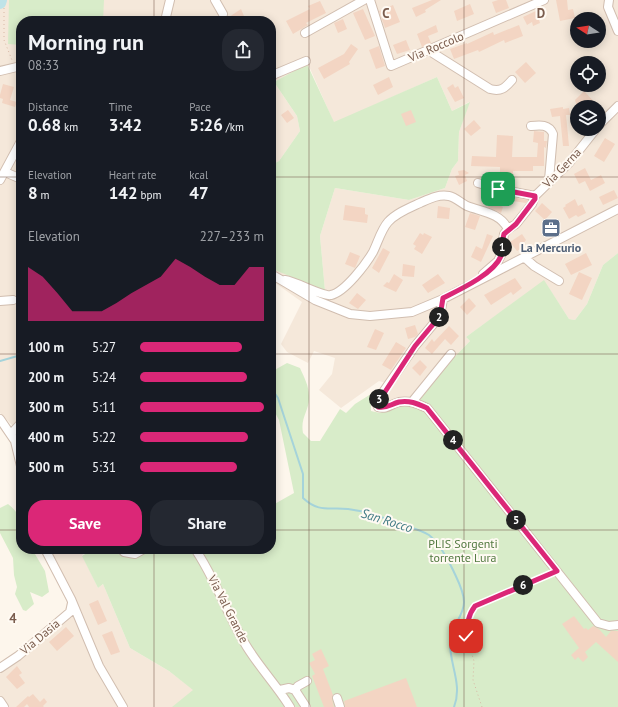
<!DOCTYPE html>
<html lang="en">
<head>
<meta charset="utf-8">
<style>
  :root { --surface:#171b24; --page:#242831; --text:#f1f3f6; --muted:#9ea1a6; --accent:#db2777 }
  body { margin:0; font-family:"PT Sans",sans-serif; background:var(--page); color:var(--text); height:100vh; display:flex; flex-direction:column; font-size:15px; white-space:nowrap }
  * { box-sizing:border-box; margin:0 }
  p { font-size:13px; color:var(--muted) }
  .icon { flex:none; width:22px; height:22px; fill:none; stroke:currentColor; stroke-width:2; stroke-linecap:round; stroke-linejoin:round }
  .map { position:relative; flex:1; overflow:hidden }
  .side { position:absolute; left:16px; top:16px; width:260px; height:538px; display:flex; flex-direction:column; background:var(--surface); border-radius:16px; box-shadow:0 2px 10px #0003 }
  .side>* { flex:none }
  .needle { width:26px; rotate:282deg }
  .buttons { position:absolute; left:570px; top:12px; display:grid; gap:8px }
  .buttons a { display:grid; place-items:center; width:36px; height:36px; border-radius:50%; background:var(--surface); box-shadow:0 2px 10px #0003; font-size:20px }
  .pin { position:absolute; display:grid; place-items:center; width:34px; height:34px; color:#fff; margin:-17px; border-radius:8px; box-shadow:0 2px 6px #0006 }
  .km { position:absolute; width:20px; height:20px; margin:-10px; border-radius:50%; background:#222; color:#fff; font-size:11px; line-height:20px; text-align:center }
  .round { display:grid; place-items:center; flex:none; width:42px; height:42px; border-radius:16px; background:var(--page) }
  .headline { display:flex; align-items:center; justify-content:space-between; height:68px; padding:0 12px }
  h1 { font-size:22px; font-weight:700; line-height:30px }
  .figures { display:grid; grid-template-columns:repeat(3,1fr); gap:6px; height:68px; padding:4px 12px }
  .figures div { display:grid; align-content:center }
  .figures b { font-size:17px; font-weight:700 }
  .figures small { font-size:11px; font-weight:400 }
  .figures p { font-size:11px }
  .chart { height:112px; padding:8px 12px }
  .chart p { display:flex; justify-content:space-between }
  .chart svg { width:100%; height:72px; margin-top:4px; fill:var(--accent); opacity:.7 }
  .button { display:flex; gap:8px; margin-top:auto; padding:8px 12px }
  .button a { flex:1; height:46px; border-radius:16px; background:var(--accent); color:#fff; font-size:16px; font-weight:700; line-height:46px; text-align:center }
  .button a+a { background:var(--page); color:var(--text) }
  ul { padding:0 12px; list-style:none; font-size:13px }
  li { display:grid; grid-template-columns:64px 48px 1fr; align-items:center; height:30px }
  li i { height:10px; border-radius:5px; background:var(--accent) }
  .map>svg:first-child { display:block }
  .residential { fill:#f5e8da; fill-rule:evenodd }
  .green { fill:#d8ecc9 }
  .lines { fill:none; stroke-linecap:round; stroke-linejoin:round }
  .stream { stroke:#a5d3da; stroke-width:2 }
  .river { stroke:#bfe3e8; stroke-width:12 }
  .building { fill:#f3d5c3 }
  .minor-casing { stroke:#d1beb0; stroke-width:10 }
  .path { stroke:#d9b8a5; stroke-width:1; stroke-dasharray:1 3; stroke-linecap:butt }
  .minor { stroke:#fff; stroke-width:8 }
  .route-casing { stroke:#fff; stroke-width:8 }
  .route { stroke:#db2777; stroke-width:5 }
  .grid { fill:none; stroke:#7a5c4d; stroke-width:1; stroke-opacity:0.55 }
  .labels { text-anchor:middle; stroke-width:4; stroke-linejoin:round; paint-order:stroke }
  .street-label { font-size:12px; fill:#7a5c4d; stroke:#fffaf3 }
  .service-label { font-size:12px; font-weight:bold; fill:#4e5e75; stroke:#fffaf3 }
  .park-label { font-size:12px; fill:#537a41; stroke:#fffaf3 }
  .water-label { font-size:13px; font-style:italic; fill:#437c86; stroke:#fffaf3 }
  .grid-label { font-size:13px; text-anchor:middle; font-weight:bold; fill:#7a5c4d; stroke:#fffaf3; stroke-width:4; stroke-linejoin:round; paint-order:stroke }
</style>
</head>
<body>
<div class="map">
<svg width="618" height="707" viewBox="0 0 618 707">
  <rect width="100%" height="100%" fill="#fdf6ec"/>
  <path class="residential" d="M0,0H618V253L603,265L587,304L575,320L569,319L544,281L466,337L470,341L408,405L380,404L393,385L379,381L341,408L319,390L332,374L335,358L314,351L308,363L287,352L281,344L302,302L271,280V263L272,267L325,291L320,236L335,188L409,200L445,188L452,169L458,161L459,132L469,102L452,111L437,77L334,123L308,64L274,82L297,116L300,131L279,161L271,165V21H21V428L16,429L0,413ZM577,19H599V41H577ZM577,63H599V85H577ZM577,107H599V129H577Z
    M41,549H93L82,555L98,588L103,584L130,648L169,671L194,690L173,707H0V669L65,610L67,602L61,585Z"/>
  <path class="green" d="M9,0H104L103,21H21V45L8,44Z
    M307,64L334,122L437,77L452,111L470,102L459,132L458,161L452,169L445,188L409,200L335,188L320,236L325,291L275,270C266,258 271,240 276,228L271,220V165L279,161L300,131L297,116L274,82Z
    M618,253V707H172L193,690L169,671L130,648L103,584L98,588L82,556L93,549H271V506L294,493L279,420L271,405V372L287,363L300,368C304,377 309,386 309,396C310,410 300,417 303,433L311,441H320L340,409L346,413L355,404L379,389L382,391L371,404V411L380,413L397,405H408L470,341L466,337L544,280L569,319L575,320L587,304L603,265Z
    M8,504C25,517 21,530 21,549H32L45,571L49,592L42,597L30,592L34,604L26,611L23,610L15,594L17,587L14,575L13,558L0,533V508Z"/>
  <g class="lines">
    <path class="stream" d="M0,361L21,355
      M271,388L278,398L303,474V498C319,513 329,507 348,509C371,512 383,518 403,525C412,528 421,530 429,535C438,542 448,559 453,570C457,579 464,591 464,602C464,617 450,627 450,641C449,664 463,684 454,707"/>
    <path class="river" d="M0,3L1,0"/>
  </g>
  <path class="building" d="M432,0H441L425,10L426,12L416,17L412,8Z
    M498,0H506L509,8L496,13L492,2Z
    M556,0H567L568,10L573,9L575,18L560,21Z
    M320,1L326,13L306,23L308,25L293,34L286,21L310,9L308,6Z
    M470,4L474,14L457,21L454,11Z
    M393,5L400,22L385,28L379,11Z
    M241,9L246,21H232L229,17Z
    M363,9L375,36L365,40L353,13Z
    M538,10L542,19L539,20L540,23L533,26L532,22L527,25L523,17Z
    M343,19L347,29L338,33L334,23Z
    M436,25L438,32L428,36L431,43L422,47L417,34Z
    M519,25L523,36L505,43L504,40L479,52L478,50L454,59L450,49L467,43V44L493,32L494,35Z
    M406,40L410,50L397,54L393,45Z
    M351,44L358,49L349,62L350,64L324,79L318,68L344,54Z
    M379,46L385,66L376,69L369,50Z
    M526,62L536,73L525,83L515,72Z
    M389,77L393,87L378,95L373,85Z
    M3,84L14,87L10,100L17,102L15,107L2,103L3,99L0,98V95Z
    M453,84L455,88L458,86L464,98L455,102L447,88Z
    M584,91L599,107H577L575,100Z
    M563,107V109L569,108L570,115H566L569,146H563L560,116L552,117L550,109Z
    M288,110L294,118L287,123L281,115Z
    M411,110L416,122L406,126L401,114Z
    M474,120L481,128L471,136L464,129Z
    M534,131L544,132V141H547L546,148L544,147V166H533V171H513V175H500V167L471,166L472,156L496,157L497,135L513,136L512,157H537L538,143L533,142Z
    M605,138L615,144L604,162L594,156Z
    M585,168L591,180L601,175L605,183L590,191L585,181L579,184L574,174Z
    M464,170L469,173L465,175L467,181L459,185L455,176L459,175L458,171Z
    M614,190L618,198L603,205L599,197Z
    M500,195L528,200L526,203L500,199Z
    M575,199L578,206L582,204L586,213L578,217L576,215L569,219L563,208L566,206L565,205Z
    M491,201L503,207L501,213L488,207Z
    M542,203L552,212L545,220L535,211Z
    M345,205L365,208V214L368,215L367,223L343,220Z
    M438,206L450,208L449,219L437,218Z
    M470,213L480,216L475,230L465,227Z
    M420,233L423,235L424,233L432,237L422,254L414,249L416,246L413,244Z
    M487,234L493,236L481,262L471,257L476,246L482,249Z
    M522,234L526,240L523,244L525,246L517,251L510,242Z
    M383,248L390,252L379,273L372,268Z
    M350,252L360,256L355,268L345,264Z
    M586,253L592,265L571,275L565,264Z
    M403,264L415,266L414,277L402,276Z
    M579,272L592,278L582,300L569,294Z
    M394,274L403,280L396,292L383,286L387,282L389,283Z
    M438,274L445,283L428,293L422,285Z
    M515,278L522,288L513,295L511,292L491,305L484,295Z
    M357,293L366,300L358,309L349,303Z
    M469,298L476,306L467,315L460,307Z
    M415,325L418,334L415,337L408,339L405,328Z
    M449,326L459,336L451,345L445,339L432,354L425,348L432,339L434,342Z
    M375,329L384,333L376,350L367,347Z
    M396,342L406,348L391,370L382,365Z
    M420,360L427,367L420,376L412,368Z
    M98,600L107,621L98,625L89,604Z
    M574,616L584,629L586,628L588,630L593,626L599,629L606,637L611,631H618V662L596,642L585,652L588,657L583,662L578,657L575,660L571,655L579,648L562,624Z
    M66,627L74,636L57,651L49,642Z
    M112,631L120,652L111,655L102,635Z
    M321,649L329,666L323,669L333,695L332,699L334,707H324L312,676L315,674L309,663L315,660L312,654Z
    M17,666L22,673L19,675L25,683L17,689L6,677Z
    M406,678L417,707H345L344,701Z
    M33,694L40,702L44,698L47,702L43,706L44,707H29L27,704L24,707H16L28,696L29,697Z"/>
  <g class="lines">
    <defs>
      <path id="minor" d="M215,0L223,14
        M370,0L391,66L544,0
        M609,0L608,7L618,31
        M165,21L170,0
        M305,33L364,0
        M428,50L490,89C501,92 505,88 512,80
        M0,71L21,66
        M271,77L275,74L306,61
        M599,125L618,106
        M531,126C540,125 549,124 553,134L549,180
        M5,172L21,179
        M0,180L21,141
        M478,183L498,189L535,196
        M524,257L534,266L559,281
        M271,274L315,300L350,314L370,316L412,312L443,299L618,209
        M483,274L498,261L501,255L504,234L508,229L516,224L532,204L535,196L569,163L596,129
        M285,280C297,282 324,297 331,295C345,292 366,264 373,252C378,242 381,230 388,222C396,213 409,208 420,203C429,199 438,194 449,196C455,197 461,203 467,206C483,212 500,213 508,229
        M443,299L440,316L415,346L381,395L377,404L378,407C386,410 391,404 399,402C410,400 418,404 427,408L598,623L609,626L618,625
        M0,301L13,300
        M412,402L451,354
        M0,419L15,441L21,466
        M11,434L21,423
        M45,549L71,599L99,666L123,707
        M121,549L124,552L135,554L144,549
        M195,549C215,578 226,612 244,642C257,665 276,684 290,707
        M0,668L18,656L70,612L72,603
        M280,690L289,688L295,690L306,707
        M295,690L298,686L307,681
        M337,698L340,707
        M0,701L4,707"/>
    </defs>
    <use href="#minor" class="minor-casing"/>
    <path class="path" d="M4,8V40L12,60
      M482,707L473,680L474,661L466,636L467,625L471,612L475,606L549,574"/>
    <use href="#minor" class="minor"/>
  </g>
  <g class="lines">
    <defs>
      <path id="route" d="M466,636C467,625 468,615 475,606L557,571L427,408C418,404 410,400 399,402C391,404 386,409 378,407L377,404L415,346L440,316L443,298C459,290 494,274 501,256C503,249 502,241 504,234L516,224L535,199V196L498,189"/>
    </defs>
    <use href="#route" class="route-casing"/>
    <use href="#route" class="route"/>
  </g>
  <path class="grid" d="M154,0V21M309,0V707M464,0V707M0,177H21M271,177H618M0,354H21M271,354H618M0,530H21M271,530H618M154,549V707"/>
  <defs>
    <symbol id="office-square" viewBox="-11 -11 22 22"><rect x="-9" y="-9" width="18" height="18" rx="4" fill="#5c6f8a" stroke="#fffaf3"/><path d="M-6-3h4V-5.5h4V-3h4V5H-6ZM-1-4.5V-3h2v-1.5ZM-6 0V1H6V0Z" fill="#fff"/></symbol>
  </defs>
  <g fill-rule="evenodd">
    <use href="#office-square" x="540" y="217" width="22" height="22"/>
  </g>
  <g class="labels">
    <g class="street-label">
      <text transform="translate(436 47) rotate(-23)" y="4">Via Roccolo</text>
      <text transform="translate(562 168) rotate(-46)" y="4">Via Gerna</text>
      <text transform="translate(228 609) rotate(63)" y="4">Via Val Grande</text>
      <text transform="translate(40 637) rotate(-40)" y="4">Via Dasia</text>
    </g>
    <g class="service-label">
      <text x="551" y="252">La Mercurio</text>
    </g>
    <g class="park-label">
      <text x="463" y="548">PLIS Sorgenti<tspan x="463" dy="14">torrente Lura</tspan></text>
    </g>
    <g class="water-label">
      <text transform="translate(387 520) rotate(17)" y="5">San Rocco</text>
    </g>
  </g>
  <g class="grid-label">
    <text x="386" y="18">C</text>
    <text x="541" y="18">D</text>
    <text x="13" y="623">4</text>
  </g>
</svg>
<div class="buttons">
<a><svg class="needle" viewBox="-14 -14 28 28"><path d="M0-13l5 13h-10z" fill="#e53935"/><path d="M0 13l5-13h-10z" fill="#9ea1a6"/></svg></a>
<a><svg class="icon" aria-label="locate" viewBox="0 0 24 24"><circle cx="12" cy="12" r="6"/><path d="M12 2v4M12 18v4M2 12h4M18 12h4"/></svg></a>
<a><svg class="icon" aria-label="layers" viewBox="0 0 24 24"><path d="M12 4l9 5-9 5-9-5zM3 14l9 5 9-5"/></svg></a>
</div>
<div class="pin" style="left:498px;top:189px;background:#1e9e55"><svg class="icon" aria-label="arrive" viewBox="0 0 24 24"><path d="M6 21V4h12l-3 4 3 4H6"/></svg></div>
<div class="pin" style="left:466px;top:636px;background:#d93025"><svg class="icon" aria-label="check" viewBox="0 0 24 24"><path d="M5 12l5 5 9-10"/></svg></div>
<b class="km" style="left:502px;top:247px">1</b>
<b class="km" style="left:439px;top:317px">2</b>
<b class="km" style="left:379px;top:399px">3</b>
<b class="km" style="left:453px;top:440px">4</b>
<b class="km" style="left:516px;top:520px">5</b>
<b class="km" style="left:523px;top:585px">6</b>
<section class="side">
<div class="headline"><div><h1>Morning run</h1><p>08:33</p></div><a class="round"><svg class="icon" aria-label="share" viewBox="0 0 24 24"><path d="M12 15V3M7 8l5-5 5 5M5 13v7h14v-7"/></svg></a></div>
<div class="figures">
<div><p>Distance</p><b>0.68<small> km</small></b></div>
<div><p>Time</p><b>3:42</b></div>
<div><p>Pace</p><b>5:26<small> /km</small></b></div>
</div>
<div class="figures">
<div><p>Elevation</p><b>8<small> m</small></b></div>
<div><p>Heart rate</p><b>142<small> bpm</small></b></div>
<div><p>kcal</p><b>47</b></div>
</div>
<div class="chart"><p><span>Elevation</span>227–233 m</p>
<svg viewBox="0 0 160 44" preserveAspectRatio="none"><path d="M0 44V11L10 17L20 27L30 38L40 38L50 38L60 33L70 27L80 22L90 17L100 6L110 11L120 17L130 22L140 22L150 11L160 11V44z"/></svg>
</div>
<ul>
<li><b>100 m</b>5:27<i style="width:82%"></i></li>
<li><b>200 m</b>5:24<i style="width:86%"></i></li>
<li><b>300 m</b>5:11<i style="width:100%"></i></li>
<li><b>400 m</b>5:22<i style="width:87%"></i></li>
<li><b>500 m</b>5:31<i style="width:78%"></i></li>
</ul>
<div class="button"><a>Save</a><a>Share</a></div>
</section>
</div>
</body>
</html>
